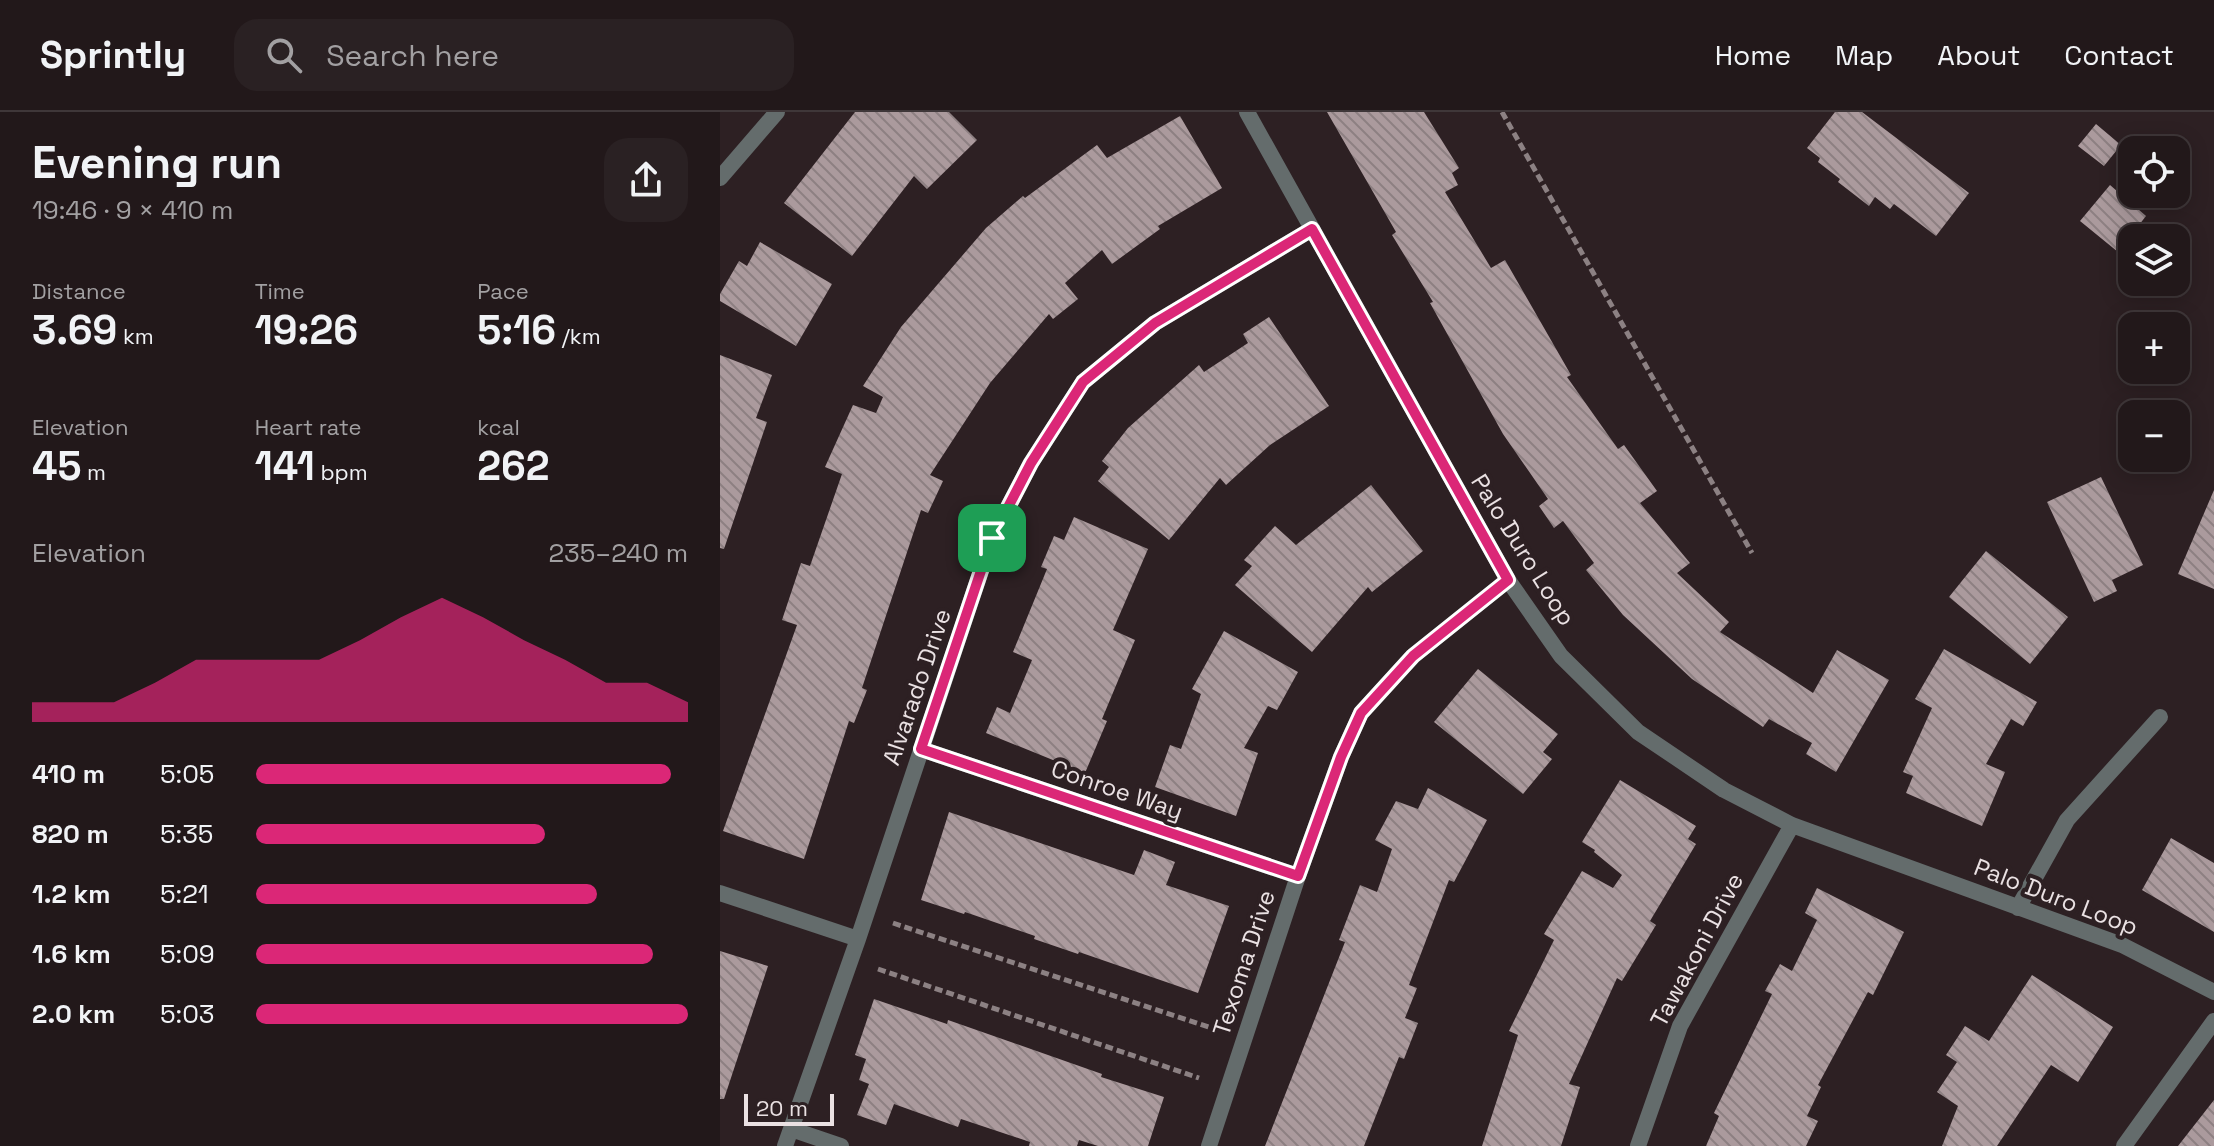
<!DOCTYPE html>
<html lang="en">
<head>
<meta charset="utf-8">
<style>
  :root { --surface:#22181a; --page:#2a2123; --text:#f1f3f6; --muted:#a2a0a2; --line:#3f3739; --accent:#db2777 }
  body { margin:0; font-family:"Space Grotesk",sans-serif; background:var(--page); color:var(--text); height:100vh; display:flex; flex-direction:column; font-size:30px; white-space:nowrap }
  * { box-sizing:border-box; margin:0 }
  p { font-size:26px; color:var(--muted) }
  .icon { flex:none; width:44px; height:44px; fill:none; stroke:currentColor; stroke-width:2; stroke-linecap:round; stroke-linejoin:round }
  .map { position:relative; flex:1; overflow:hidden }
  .details { display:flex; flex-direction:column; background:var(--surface); width:720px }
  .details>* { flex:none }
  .fabs { position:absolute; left:1398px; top:24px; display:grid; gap:16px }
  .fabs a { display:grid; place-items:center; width:72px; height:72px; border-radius:16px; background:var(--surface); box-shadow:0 4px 20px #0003,0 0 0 2px var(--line); font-size:40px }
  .scale { position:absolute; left:24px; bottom:20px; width:90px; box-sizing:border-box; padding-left:8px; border:4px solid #eae1e3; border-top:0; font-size:22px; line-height:28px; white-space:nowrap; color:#eae1e3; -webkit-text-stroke:6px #2d2023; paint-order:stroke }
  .pin { position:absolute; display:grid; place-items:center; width:68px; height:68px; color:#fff; margin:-34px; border-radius:16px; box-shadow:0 4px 12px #0006 }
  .round { display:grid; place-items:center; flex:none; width:84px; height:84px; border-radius:24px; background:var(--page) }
  .headline { display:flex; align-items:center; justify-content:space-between; height:136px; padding:0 32px }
  h1 { font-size:44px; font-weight:800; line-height:60px }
  .figures { display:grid; grid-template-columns:repeat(3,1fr); gap:12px; height:136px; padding:8px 32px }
  .figures div { display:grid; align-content:center }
  .figures b { font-size:40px; font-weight:800 }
  .figures small { font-size:22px; font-weight:400 }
  .figures p { font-size:22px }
  .chart { height:224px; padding:16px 32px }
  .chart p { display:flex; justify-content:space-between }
  .chart svg { width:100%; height:144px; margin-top:8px; fill:var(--accent); opacity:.7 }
  ul { padding:0 32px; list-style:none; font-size:26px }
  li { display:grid; grid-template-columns:128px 96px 1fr; align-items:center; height:60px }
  li i { height:20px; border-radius:10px; background:var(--accent) }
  header { display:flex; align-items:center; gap:48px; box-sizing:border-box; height:112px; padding:0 40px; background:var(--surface); border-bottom:2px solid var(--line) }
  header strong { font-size:38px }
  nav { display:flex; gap:44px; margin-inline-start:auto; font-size:28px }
  .search { width:560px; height:72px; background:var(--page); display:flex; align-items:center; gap:20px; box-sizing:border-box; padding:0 28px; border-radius:24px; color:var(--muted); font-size:30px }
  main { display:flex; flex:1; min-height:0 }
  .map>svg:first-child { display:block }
  .building { fill:url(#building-back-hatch) }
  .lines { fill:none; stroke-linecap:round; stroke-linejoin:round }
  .path { stroke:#8c8183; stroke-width:5; stroke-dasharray:8 4; stroke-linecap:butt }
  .minor { stroke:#646c6c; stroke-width:16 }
  .route-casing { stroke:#fff; stroke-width:16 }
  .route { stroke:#db2777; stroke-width:10 }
  .labels { text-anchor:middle; stroke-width:8; stroke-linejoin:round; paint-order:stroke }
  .street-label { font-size:24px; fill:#eae1e3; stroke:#2d2023 }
</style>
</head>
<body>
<header>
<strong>Sprintly</strong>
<div class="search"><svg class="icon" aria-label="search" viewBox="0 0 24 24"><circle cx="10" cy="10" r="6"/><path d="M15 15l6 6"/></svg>Search here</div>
<nav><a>Home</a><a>Map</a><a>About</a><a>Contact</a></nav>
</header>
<main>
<section class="details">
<div class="headline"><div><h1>Evening run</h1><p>19:46 · 9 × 410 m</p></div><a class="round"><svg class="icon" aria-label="share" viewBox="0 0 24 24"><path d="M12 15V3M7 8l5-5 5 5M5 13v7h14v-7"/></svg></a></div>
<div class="figures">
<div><p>Distance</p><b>3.69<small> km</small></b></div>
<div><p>Time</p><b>19:26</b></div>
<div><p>Pace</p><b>5:16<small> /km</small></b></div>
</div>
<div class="figures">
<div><p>Elevation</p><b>45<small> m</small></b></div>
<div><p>Heart rate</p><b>141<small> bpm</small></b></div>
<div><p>kcal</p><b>262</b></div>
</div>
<div class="chart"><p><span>Elevation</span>235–240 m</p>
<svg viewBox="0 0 160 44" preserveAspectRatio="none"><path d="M0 44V38L10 38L20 38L30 32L40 25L50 25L60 25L70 25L80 19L90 12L100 6L110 12L120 19L130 25L140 32L150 32L160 38V44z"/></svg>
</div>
<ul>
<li><b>410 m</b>5:05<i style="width:96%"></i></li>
<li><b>820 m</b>5:35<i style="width:67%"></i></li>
<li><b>1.2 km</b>5:21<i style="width:79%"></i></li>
<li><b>1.6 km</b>5:09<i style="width:92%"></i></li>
<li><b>2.0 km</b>5:03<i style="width:100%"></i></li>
</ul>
</section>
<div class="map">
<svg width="1494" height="1034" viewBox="0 0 1494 1034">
  <defs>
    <pattern id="building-back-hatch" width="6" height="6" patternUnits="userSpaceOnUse" patternTransform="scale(2)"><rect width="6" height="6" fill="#ab9a9d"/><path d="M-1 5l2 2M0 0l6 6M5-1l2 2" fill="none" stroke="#8d8082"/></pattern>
  </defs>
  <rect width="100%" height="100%" fill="#2d2023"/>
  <path class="building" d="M135,0H229L257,28L207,77L194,64L132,144L64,91Z
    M607,0H704L739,56L732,61L738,73L725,80L771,156L785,148L851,263L847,265L898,337L904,333L937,379L920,391L970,451L957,461L1009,510L1000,520L1093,581L1117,538L1169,568L1116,660L1086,642L1092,631L1049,607L1043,615L972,567L903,503L866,458L874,451L843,409L834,416L819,394L828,387L783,322L710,191L713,190L672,123L676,120Z
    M1115,0H1142L1249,81L1216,124L1174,92L1170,97L1155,85L1149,94L1118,70L1120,67L1098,50L1100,46L1087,36Z
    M460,4L502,76L438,114L440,117L392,152L382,138L345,171L358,187L333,207L329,202L270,271L210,363L223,369L208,401L201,398L142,576L147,578L134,611L129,609L84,747L3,719L77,513L62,508L81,451L90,454L122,362L105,355L133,293L156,301L163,285L143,274L181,215L266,116L303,84L305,86L377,33L387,46Z
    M1376,12L1401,33L1384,54L1358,34Z
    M1390,73L1426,104L1398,140L1360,109Z
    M40,130L112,172L76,234L0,189V182L19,149L27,154Z
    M549,205L609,294L550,333L506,373L500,366L449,428L378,369L389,355L382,349L408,316L479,253L484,260L528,231L523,222Z
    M0,243L52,263L36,306L47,310L4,437L0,436Z
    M1381,365L1423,453L1392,468L1397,479L1374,490L1327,390Z
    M651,373L703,439L652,480L648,475L592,540L515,473L532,454L524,448L555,414L576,433Z
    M1494,378V477L1458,462Z
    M354,405L428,437L393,518L415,528L382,607L387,609L365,661L266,621L277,595L290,601L312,548L293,540L327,457L321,455L334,424L344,428Z
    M1266,439L1348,505L1310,552L1229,485Z
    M504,519L578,560L557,598L548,594L524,636L538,641L516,704L435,675L450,633L461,637L481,582L472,577Z
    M1224,537L1317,590L1303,614L1291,607L1266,652L1285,660L1262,714L1186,681L1193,664L1183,660L1212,596L1195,587Z
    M758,557L838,622L823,640L832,647L803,682L714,610Z
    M900,668L976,714L968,727L976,732L930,809L936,813L902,869L897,866L849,972L860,975L841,1034H762L798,923L789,919L834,828L824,822L862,759L893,776L902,763L874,740L875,738L862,730Z
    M708,676L767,708L734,770L729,768L689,873L697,876L685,906L698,911L684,947L679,945L644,1034H545L625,830L619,828L640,773L657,780L672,737L655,728L676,689L698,697Z
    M229,700L414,763L424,738L455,750L446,773L509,794L478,881L359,840L358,842L314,827L315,824L245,800L244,802L201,788Z
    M1451,726L1494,751V820L1422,778Z
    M1097,776L1184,820L1153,883L1148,880L1098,973L1101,975L1087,1004L1098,1009L1086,1034H986L999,1004L994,1001L1052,882L1045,879L1060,852L1072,859L1097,808L1085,801Z
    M0,839L48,854L4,987H0Z
    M1312,863L1393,915L1358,970L1331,953L1277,1034H1222L1238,994L1217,980L1237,950L1226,943L1245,914L1269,929Z
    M154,887L227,912L228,908L382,962L381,965L444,985L428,1034H378L359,1028L357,1034H309L310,1030L241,1007L238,1015L174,992L166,1013L137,1003L149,972L139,968L146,947L135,943Z
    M1494,988V1034H1458Z"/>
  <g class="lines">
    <path class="path" d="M782,0L1032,441
      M173,811L495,917
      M158,857L479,966"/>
    <path class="minor" d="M527,0L788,468L841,544L918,620L1004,678L1072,713L1402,833L1494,880
      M0,66L57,0
      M201,637L578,764
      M0,781L138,827
      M1298,796L1347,708L1440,605
      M71,1017L121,1034
      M65,1034L138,827L272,426L311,351L363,270L435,211L592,117
      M489,1034L578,764L621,645L641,601L693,544L788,468
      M918,1034L960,914L1072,713
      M1404,1034L1494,909"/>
  </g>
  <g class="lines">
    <defs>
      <path id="route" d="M592,117L788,468L693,544L641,601L621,645L578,764L201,637L272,426L311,351L363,270L435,211Z"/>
    </defs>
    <use href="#route" class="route-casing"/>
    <use href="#route" class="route"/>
  </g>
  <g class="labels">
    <g class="street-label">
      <text transform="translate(803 438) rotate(58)" y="8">Palo Duro Loop</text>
      <text transform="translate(197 575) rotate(-71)" y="8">Alvarado Drive</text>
      <text transform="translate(397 678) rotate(19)" y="8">Conroe Way</text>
      <text transform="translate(1336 785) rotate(21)" y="8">Palo Duro Loop</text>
      <text transform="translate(977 838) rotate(-62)" y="8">Tawakoni Drive</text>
      <text transform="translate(524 851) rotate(-72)" y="8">Texoma Drive</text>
    </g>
  </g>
</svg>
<div class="fabs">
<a><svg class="icon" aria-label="locate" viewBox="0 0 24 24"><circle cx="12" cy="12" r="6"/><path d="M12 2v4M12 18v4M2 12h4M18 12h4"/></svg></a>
<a><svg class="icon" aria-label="layers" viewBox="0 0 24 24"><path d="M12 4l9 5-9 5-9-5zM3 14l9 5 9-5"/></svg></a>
<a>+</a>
<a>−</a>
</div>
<div class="scale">20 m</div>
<div class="pin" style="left:272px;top:426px;background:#1e9e55"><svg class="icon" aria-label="arrive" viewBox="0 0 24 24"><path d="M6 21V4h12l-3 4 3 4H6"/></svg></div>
</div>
</main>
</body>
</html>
